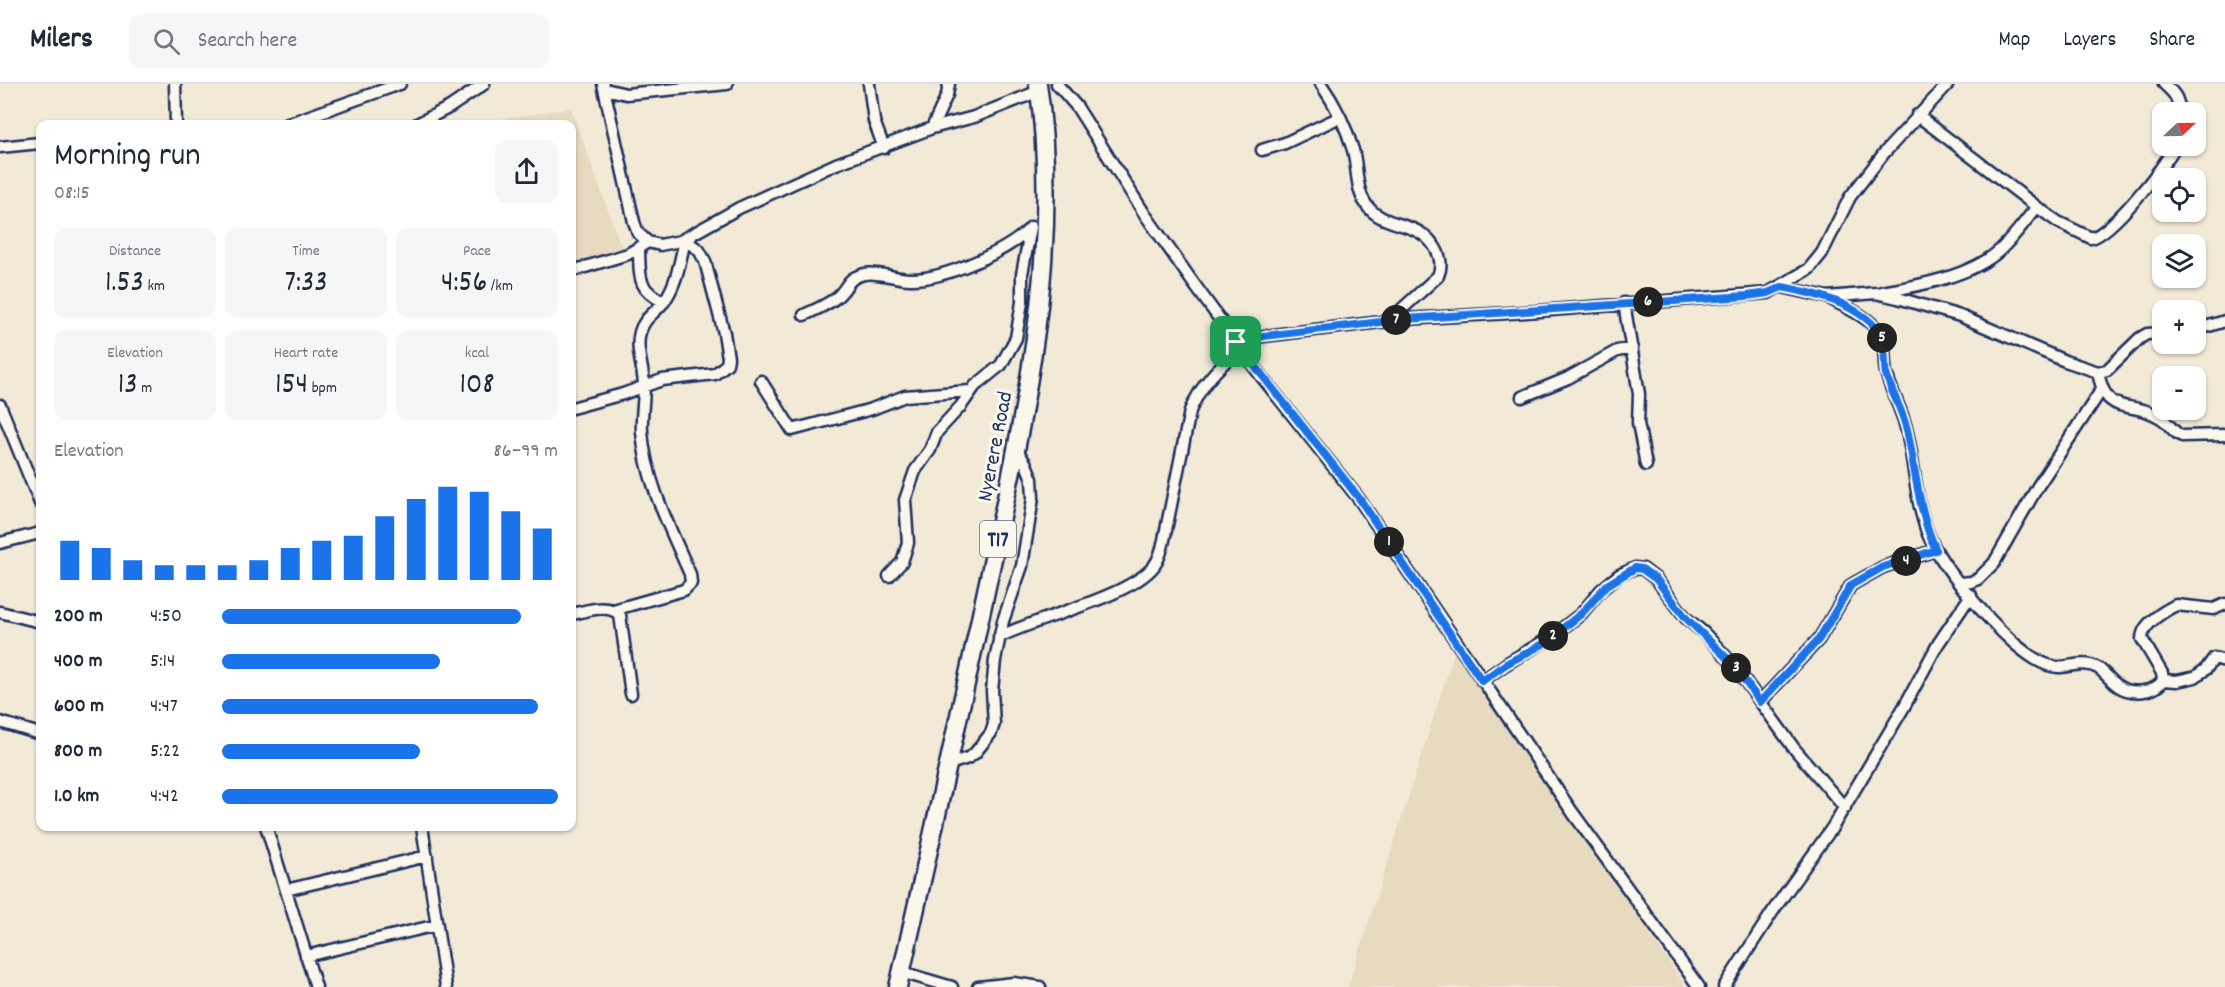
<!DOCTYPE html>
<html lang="en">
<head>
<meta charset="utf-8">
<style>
  :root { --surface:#fff; --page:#f6f6f7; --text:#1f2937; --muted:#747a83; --line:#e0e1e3; --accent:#1a73e8 }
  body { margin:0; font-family:Dekko,sans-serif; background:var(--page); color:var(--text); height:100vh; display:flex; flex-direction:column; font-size:22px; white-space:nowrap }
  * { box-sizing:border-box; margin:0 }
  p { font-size:20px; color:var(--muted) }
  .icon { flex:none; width:33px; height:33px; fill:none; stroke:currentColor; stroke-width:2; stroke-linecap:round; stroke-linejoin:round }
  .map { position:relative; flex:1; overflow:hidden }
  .sheet { position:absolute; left:36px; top:36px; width:540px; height:711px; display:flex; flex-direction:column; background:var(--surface); border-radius:12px; box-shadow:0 2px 4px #0004 }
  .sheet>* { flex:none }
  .needle { width:39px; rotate:68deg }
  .buttons { position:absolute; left:2152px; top:18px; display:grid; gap:12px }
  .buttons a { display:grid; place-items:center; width:54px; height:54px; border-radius:12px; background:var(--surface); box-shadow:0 2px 4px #0004; font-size:30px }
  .pin { position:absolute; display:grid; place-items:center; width:51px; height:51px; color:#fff; margin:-26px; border-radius:12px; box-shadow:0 3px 9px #0006 }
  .km { position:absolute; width:30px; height:30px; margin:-15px; border-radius:50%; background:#222; color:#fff; font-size:16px; line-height:30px; text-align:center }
  .round { display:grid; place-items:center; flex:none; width:63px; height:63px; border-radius:12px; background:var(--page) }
  .head { display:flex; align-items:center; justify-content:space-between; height:102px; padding:0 18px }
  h1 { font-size:33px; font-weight:600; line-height:45px }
  .figures { display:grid; grid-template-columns:repeat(3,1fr); gap:9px; height:102px; padding:6px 18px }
  .figures div { display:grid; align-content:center; border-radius:12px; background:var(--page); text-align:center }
  .figures b { font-size:30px; font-weight:600 }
  .figures small { font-size:16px; font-weight:400 }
  .figures p { font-size:16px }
  .chart { height:168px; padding:12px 18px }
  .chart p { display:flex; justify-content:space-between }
  .chart svg { width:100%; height:108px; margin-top:6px; stroke:var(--accent); stroke-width:6 }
  ul { padding:0 18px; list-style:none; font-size:20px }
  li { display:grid; grid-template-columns:96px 72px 1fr; align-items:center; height:45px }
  li i { height:15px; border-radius:8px; background:var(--accent) }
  header { display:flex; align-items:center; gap:36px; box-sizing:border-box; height:84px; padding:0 30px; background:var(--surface); border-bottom:2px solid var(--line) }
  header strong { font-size:28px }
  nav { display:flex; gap:33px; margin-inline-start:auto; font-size:21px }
  .search { width:420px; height:54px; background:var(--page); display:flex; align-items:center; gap:15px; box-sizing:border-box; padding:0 21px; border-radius:12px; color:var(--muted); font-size:22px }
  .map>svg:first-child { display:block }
  .built { fill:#e7dabe }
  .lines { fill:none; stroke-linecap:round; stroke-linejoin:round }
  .minor-casing { stroke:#1b2f5e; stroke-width:15 }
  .primary-casing { stroke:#1b2f5e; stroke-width:21 }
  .minor { stroke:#fbf7ec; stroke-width:10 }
  .primary { stroke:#fbf7ec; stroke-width:16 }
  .route-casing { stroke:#fff; stroke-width:12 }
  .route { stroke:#1a73e8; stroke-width:8 }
  .labels { text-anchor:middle; stroke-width:6; stroke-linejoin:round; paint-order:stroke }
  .shield { fill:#fbf7ec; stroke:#5e6b89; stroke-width:1.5 }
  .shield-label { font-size:21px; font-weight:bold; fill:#1b2f5e }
  .street-label { font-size:22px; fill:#1b2f5e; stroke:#fbf7ec }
</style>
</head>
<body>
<header>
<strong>Milers</strong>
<div class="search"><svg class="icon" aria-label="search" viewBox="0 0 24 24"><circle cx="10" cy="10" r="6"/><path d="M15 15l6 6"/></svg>Search here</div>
<nav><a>Map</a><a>Layers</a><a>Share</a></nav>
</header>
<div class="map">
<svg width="2225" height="903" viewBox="0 0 2225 903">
  <rect width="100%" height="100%" fill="#f2ead7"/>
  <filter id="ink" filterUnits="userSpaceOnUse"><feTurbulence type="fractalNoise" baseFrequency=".0167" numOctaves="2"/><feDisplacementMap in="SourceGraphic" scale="12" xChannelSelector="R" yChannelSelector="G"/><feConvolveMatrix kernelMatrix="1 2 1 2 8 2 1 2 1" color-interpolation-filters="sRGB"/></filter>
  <g filter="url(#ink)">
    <path class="built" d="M571,24L622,165L572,183V40H491V37Z
      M1455,566L1686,903H1348Z"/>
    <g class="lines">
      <defs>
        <path id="minor" d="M175,0L176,40
          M603,0L634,138L638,149L648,158L660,161L680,157L739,124L836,80L932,44L974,33L1039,7
          M869,0L874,37L884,64
          M1057,0L1077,23L1144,129L1194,200L1258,288L1359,415L1573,729L1699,903
          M1321,0C1335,20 1346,42 1353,66C1358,84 1355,107 1368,123C1386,145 1420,136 1436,165C1441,174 1442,183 1438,192L1390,236
          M2164,0C2174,9 2179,14 2179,28
          M605,5L626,10L727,0
          M1917,31L2037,123L2058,138L2091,154C2111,150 2166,81 2175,62
          M287,40L400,0
          M417,40L450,23L484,0
          M932,44L947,11L949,0
          M0,63L40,59
          M1262,66L1285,59L1340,33
          M639,166C640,193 637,205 664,218
          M572,187L628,170L648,158
          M1782,203L1827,213L1876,209L1898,214L1960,232L2065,277L2098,288L2107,286L2140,254L2147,250L2163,249
          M1882,208C1918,202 1972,192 2000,166C2014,153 2025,137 2037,123
          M1827,213C1843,222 1868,232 1879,248C1887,260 1883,275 1886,288C1891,308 1903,327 1907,348C1915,381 1915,417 1928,450C1942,484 1986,534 2015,560C2027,570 2042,582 2058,583C2072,583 2084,576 2098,584C2105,589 2111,597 2118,602C2131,611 2155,609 2163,596L2162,589L2142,555C2142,540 2164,527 2176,521L2214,525L2225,520
          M1624,219L1639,310L1638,339L1646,381
          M804,231C815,226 832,219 840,210C850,200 846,195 864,190C878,187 895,195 910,195C942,196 1010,167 1031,143
          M2196,246L2225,237
          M1236,258L1264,252L1406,235L1526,228L1768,209L1809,185L1822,169L1850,113L1885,68L1948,0
          M2098,288C2107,336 2130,314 2161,334C2169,339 2173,349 2182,352L2225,351
          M761,297L792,346L872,325L905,312L970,307
          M1522,313L1568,294L1617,267L1632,264
          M0,321L40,419
          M572,324L623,310L662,296L715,290L727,280L728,274L724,249L705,177L699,166L685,156
          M0,459L40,449
          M889,492L902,478L908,459L905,416L915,387L930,366L937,348L961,322L975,302L1001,281L1016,254L1022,218V190L1031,143
          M1960,499L1971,498L1978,495L1994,479L2038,402L2102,305
          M613,526L684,506L691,499L690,490C670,444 646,398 642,348C641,333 644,317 644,302C644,285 635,265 640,248C644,233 657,228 665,216C677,199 680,177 685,156L691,153
          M0,528L40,538
          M572,530C587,527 607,519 620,531L631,610
          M999,553C1038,533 1128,514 1154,482C1160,474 1162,466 1164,456L1190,327C1201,300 1219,283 1240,264
          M2163,596L2177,597L2195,593L2206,585L2214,574L2225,577
          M1482,597L1506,580L1551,553L1581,530L1601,506L1619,491L1635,484L1643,485L1656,495L1686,534L1704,549L1733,580L1793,663L1845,724
          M1760,618L1819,555L1851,501L1883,483L1936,466
          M0,638L40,650
          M949,680L968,674L975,669L991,649L994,640L992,607L995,576L1003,537L1022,482L1033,414L1032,395L1026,380L1016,365
          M266,742L316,903
          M422,742L446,903
          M286,806L427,772
          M306,872L437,841
          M901,888L952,903
          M978,903L1014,899L1040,903
          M1724,903L1775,824L1832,744L1904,623L1938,560L1971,511"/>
        <path id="primary" d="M898,903C928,771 958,639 986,507C1022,341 1063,170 1038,0"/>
      </defs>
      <use href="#minor" class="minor-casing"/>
      <use href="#primary" class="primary-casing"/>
      <use href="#minor" class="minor"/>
      <use href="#primary" class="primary"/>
    </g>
  </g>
  <g class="lines" filter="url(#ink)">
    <defs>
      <path id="route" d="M1782,203C1814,209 1855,219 1877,245C1888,258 1883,275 1886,290C1892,310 1904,329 1908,350C1916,390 1919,429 1936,466L1883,483L1851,501L1819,555L1760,618L1733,580L1686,534L1656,495L1642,485L1635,484L1607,501L1581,530L1543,560L1506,580L1482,597L1359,414L1236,258L1264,252L1406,235L1747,212L1768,209Z"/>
    </defs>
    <use href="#route" class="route-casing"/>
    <use href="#route" class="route"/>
  </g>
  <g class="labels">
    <rect class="shield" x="980" y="437" width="36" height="36" rx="4.5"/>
    <g class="shield-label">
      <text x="998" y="462">T17</text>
    </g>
    <g class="street-label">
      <text transform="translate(993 362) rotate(-79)" y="8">Nyerere Road</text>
    </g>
  </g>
</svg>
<div class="buttons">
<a><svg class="needle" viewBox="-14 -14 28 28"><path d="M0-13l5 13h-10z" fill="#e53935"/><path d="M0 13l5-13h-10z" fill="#747a83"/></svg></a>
<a><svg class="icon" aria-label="locate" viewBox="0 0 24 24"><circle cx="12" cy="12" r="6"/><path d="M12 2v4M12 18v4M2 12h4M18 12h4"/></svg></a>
<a><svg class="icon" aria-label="layers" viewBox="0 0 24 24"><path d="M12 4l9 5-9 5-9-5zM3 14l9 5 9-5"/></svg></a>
<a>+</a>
<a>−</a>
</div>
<div class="pin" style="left:1236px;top:258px;background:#1e9e55"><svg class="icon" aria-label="arrive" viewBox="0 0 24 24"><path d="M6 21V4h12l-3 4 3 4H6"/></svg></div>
<b class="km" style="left:1389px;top:458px">1</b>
<b class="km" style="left:1553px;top:552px">2</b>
<b class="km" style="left:1736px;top:584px">3</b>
<b class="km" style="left:1906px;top:477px">4</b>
<b class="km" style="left:1882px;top:254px">5</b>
<b class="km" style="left:1648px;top:218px">6</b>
<b class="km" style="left:1396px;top:236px">7</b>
<section class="sheet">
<div class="head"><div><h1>Morning run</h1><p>08:15</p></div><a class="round"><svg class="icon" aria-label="share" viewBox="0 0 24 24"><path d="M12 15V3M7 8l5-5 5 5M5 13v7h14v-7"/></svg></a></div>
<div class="figures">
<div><p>Distance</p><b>1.53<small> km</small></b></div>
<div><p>Time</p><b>7:33</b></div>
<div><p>Pace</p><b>4:56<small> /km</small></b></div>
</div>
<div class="figures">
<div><p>Elevation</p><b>13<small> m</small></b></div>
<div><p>Heart rate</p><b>154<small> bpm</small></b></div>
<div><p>kcal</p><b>108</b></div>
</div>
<div class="chart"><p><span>Elevation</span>86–99 m</p>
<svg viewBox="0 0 160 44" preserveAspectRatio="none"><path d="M5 44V28M15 44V31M25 44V36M35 44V38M45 44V38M55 44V38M65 44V36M75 44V31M85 44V28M95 44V26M105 44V18M115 44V11M125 44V6M135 44V8M145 44V16M155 44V23"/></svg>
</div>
<ul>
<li><b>200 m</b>4:50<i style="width:89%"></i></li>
<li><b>400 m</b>5:14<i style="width:65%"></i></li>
<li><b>600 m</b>4:47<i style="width:94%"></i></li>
<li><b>800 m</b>5:22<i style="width:59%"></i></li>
<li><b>1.0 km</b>4:42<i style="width:100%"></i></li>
</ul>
</section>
</div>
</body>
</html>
